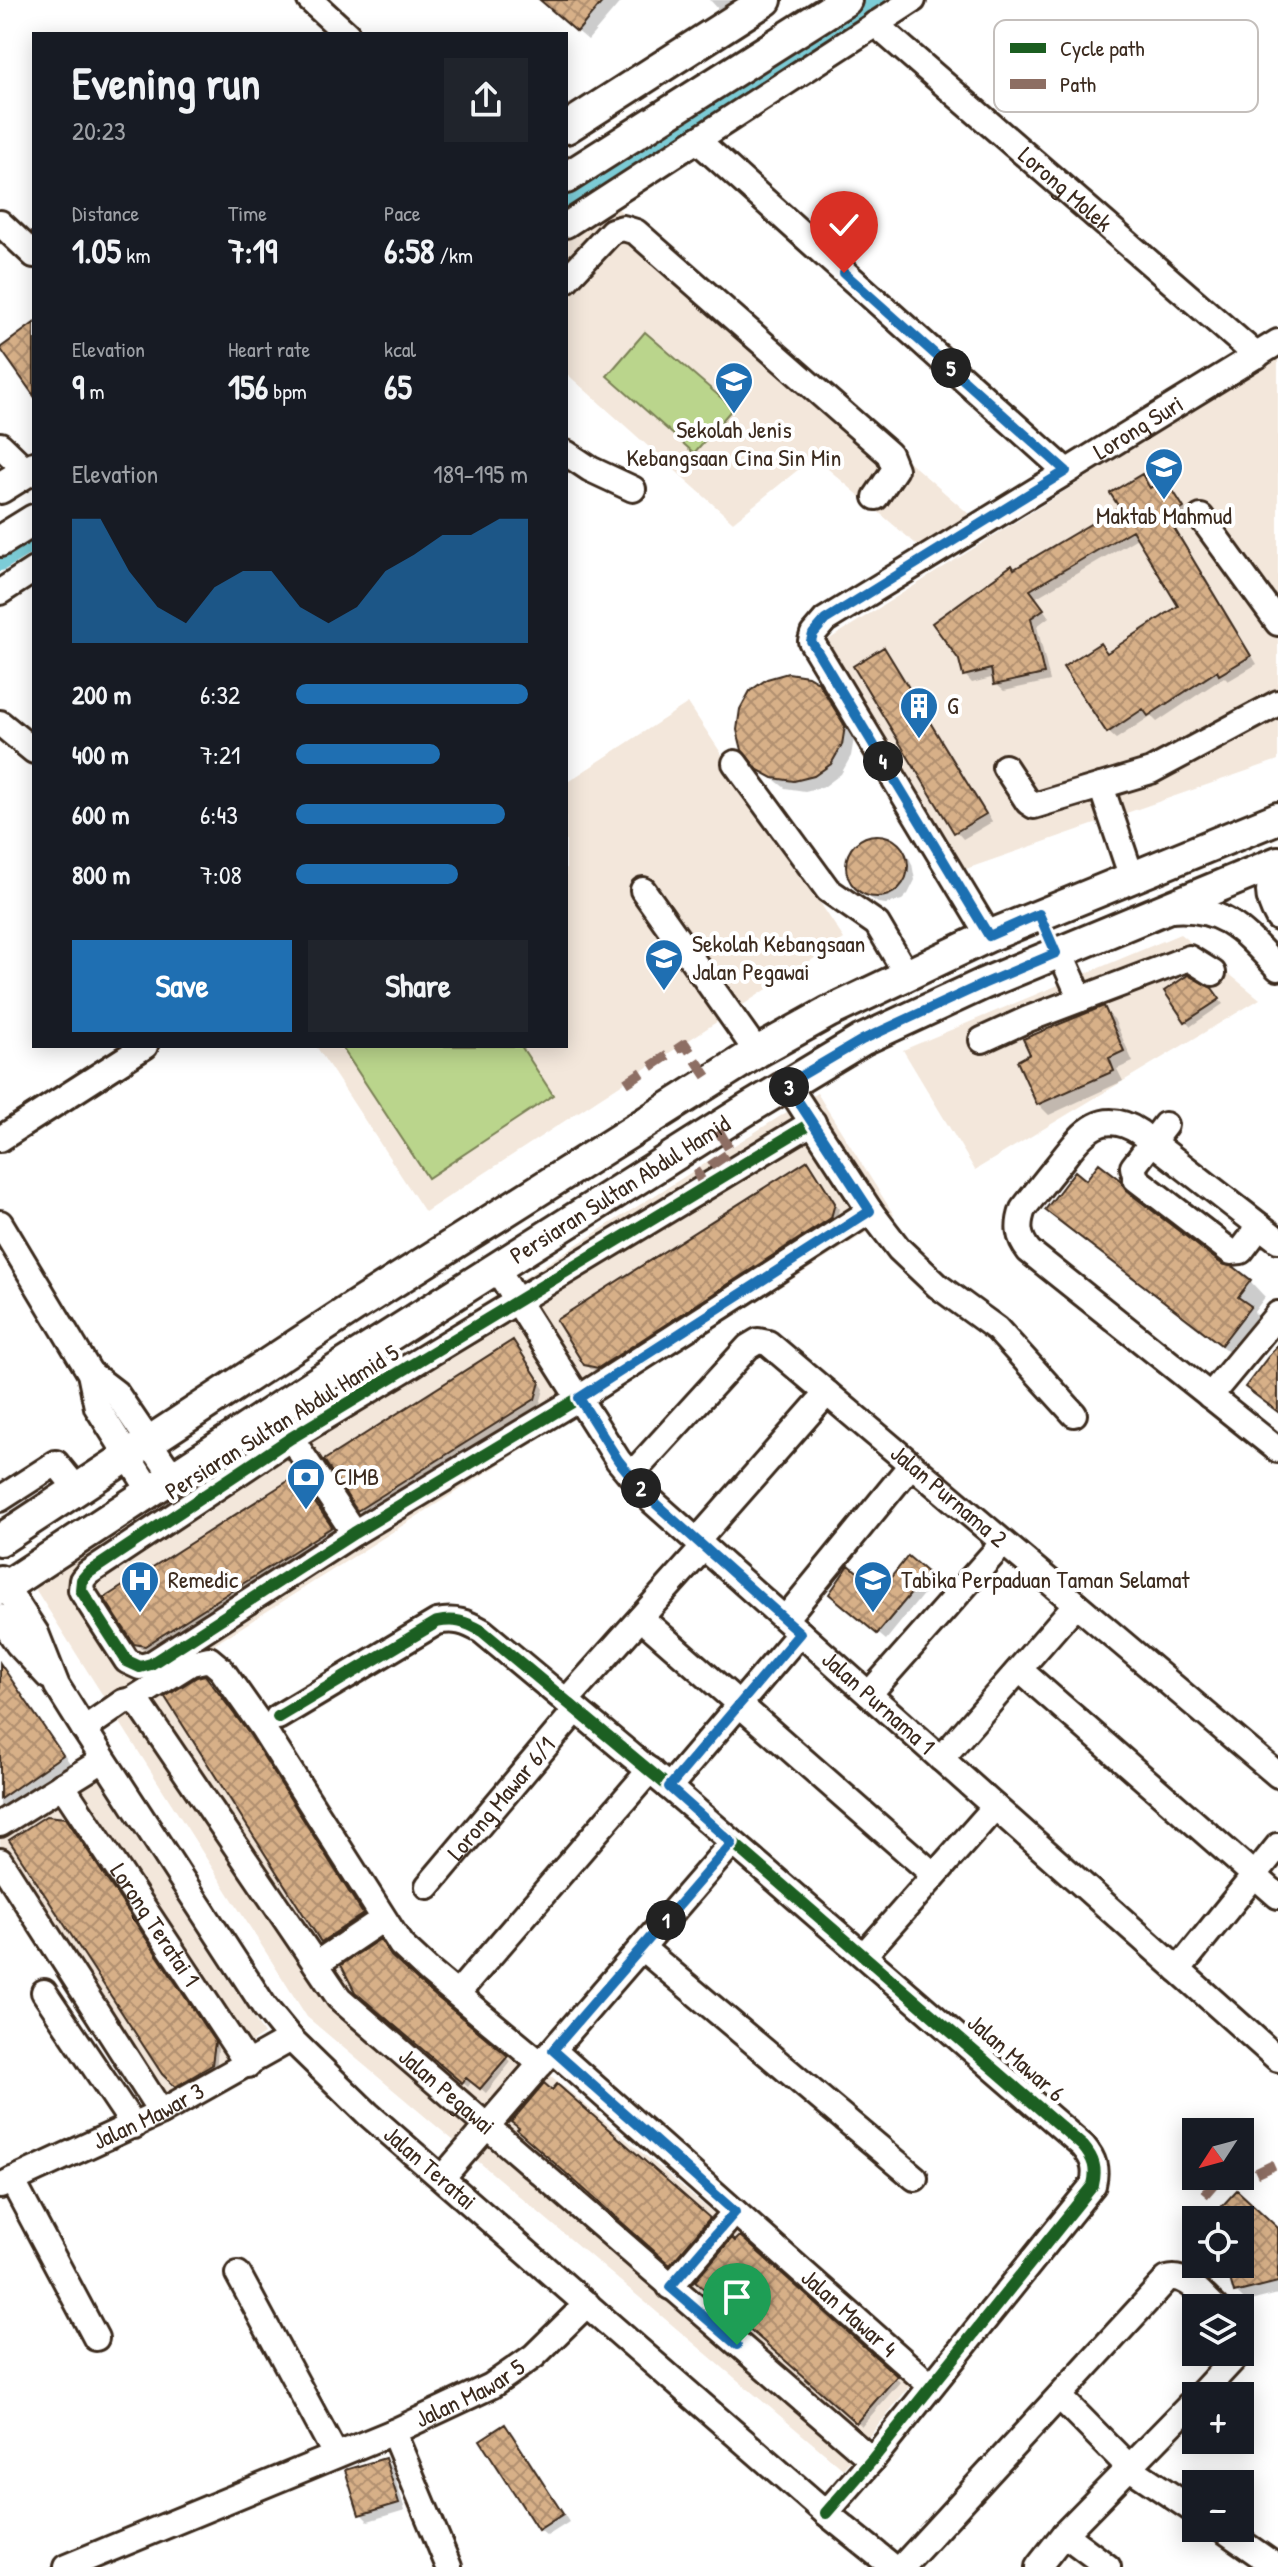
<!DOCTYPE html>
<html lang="en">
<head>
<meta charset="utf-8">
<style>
  :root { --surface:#171b24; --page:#20242c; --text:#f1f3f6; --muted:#9ea1a6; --accent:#1f6fb2 }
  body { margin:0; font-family:"Patrick Hand",sans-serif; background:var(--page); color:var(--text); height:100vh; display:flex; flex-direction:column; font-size:30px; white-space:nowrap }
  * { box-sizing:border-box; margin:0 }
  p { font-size:26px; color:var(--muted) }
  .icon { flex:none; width:44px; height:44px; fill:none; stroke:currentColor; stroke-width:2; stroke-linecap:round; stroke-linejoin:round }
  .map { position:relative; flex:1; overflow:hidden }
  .details { position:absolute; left:32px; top:32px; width:536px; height:1016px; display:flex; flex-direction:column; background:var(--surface); border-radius:0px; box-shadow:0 4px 20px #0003 }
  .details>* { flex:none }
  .needle { width:52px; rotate:234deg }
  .buttons { position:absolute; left:1182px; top:2118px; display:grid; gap:16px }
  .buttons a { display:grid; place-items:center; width:72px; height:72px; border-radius:0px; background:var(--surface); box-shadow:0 4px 20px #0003; font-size:40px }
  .pin { position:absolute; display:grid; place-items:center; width:68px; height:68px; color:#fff; margin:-82px -34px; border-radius:50% 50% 50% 0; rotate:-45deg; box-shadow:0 0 8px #0007 }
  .pin .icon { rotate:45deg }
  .km { position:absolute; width:40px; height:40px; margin:-20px; border-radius:50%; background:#222; color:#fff; font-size:22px; line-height:40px; text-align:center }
  .round { display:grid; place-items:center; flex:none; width:84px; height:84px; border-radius:0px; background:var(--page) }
  .headline { display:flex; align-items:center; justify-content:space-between; height:136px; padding:0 40px }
  h1 { font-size:44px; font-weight:700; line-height:60px }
  .figures { display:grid; grid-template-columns:repeat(3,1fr); gap:12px; height:136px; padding:8px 40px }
  .figures div { display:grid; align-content:center }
  .figures b { font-size:34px; font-weight:700 }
  .figures small { font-size:22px; font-weight:400 }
  .figures p { font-size:22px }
  .chart { height:224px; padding:16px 40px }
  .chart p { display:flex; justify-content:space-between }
  .chart svg { width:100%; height:144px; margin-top:8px; fill:var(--accent); opacity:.7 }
  .primary-button { display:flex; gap:16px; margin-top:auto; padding:16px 40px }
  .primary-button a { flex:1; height:92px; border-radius:0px; background:var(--accent); color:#fff; font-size:32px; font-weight:700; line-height:92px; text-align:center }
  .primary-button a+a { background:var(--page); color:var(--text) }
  ul { padding:0 40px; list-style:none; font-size:26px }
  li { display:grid; grid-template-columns:128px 96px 1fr; align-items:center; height:60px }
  li i { height:20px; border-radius:10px; background:var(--accent) }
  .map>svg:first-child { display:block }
  .built { fill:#f3e7db }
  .park { fill:#bad58c; stroke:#7a8055; stroke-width:2 }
  .shadow { fill:#0003 }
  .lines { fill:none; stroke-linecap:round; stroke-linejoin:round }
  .canal { stroke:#7cccd6; stroke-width:22 }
  .building { fill:url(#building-cross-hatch); stroke:#3b2a1e; stroke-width:2 }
  .minor-casing { stroke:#3b2a1e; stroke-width:30 }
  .major-casing { stroke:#3b2a1e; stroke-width:36 }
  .minor { stroke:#fff; stroke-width:24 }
  .major { stroke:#fff; stroke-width:30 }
  .quiet { stroke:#8d6e63; stroke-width:10; stroke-dasharray:20 10; stroke-linecap:butt }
  .cycleway-casing { stroke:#fff; stroke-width:17 }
  .cycleway { stroke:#1b5e20; stroke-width:12 }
  .route-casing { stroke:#fff; stroke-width:16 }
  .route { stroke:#1f6fb2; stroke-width:10 }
  .labels { text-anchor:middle; stroke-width:8; stroke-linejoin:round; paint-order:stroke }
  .street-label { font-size:24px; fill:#3b2a1e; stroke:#fff }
  .poi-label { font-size:24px; fill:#3b2a1e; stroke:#fff; text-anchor:start }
  .key { fill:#fff; stroke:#c4bfbc; stroke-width:2 }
  .key-label { font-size:22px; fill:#3b2a1e }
</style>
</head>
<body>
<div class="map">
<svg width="1278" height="2567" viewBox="0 0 1278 2567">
  <defs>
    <pattern id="building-cross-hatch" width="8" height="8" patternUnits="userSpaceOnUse" patternTransform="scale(2)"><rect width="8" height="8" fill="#d7b088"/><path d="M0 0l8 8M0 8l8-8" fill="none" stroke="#b08f6f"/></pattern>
  </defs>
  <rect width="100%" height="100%" fill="#fff"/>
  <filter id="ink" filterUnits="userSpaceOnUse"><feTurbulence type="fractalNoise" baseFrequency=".0125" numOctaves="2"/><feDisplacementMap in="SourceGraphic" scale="16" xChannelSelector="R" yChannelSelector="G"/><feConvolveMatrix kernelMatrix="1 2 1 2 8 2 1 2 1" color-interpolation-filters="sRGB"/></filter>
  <g filter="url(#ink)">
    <path class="built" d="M615,206L977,521L923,550L814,457L733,522L566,373V239Z
      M1278,357V760L963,870L820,645Z
      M688,703L844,939L425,1212L316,1046H566V783Z
      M1180,934L1260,999L975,1170L903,1050Z
      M817,1093L894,1215L212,1646L408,1955L913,2382L843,2469L307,2017L34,1587Z
      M95,1774L264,2034L152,2107L0,1873V1836Z"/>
    <path class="park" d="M645,332L733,408L694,453L607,376Z
      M341,1046H521L553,1095L428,1178Z"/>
    <path class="shadow" d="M541,0H622L588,40Z
      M710,0H738L722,13Z
      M1142,476L1152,489L1165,481L1190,516L1174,526L1257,664L1228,681L1224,677L1157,722L1151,716L1116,739L1108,732L1100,646L1109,654L1181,607L1139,537L1035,598L1049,617L1037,626L1050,681L1004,691L996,684L995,677L972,683L965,675L1015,571L1122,508Z
      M884,649L891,657L992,822L963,839L956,831Z
      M817,684L828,695L854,738L851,756L841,774L825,786L805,791L785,788L760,768Z
      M878,838L886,839L908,856L912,864L915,880L908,894L902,900L886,904L878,903L864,894L856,885L849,870V862L856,847L862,842Z
      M1216,995L1223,1004L1191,1026L1186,1021Z
      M1103,1009L1114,1019L1133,1062L1117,1069L1123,1081L1049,1115L1038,1104Z
      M808,1162L839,1209L835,1223L604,1372L591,1369L586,1364Z
      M1119,1181L1138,1202L1221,1266L1250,1281L1265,1297L1254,1312L1265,1323L1238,1359L1063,1225L1048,1210L1087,1183Z
      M513,1342L544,1389L540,1404L364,1515L359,1510Z
      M298,1479L336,1533L151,1651L141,1649L107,1598Z
      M926,1574L934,1581L886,1640L839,1601L880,1593Z
      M0,1665L72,1766L0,1816Z
      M205,1677L217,1690L257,1746L370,1923L330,1949L323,1941L168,1698Z
      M70,1826L218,2048L216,2070L181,2090L163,2073Z
      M395,1962L511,2062L486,2093L472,2081L468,2087L363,1997Z
      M524,2135L708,2220L713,2225L676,2268Z
      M1237,2193L1278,2231V2294L1246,2302L1236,2292L1230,2271L1223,2264H1240V2220H1212Z
      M740,2239L900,2382L862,2426L702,2286Z
      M505,2427L513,2434L569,2522L547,2536L539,2529Z
      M385,2460L392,2468L405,2510L368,2521L361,2514Z"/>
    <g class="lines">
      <path class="canal" d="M566,198L874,0
        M0,560L34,539"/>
    </g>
    <path class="building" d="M540,0H604L577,32Z
      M34,323V396L0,348Z
      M1142,474L1150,488L1165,478L1184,508L1168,518L1251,656L1219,675L1217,671L1148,716L1143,709L1107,733L1063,667L1100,643L1107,653L1178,606L1132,530L1030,590L1044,609L1031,618L1044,674L994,685L991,669L963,676L959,660L932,623L1012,565L1014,569L1119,507L1110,493Z
      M884,647L986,814L954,833L853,666Z
      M788,673L808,676L818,682L845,726L842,745L831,764L814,776L794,781L773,778L758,770L742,750L737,730L740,709L750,691L767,679Z
      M846 866a31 31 0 1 1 62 0a31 31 0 1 1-62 0Z
      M1188,975L1212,988L1220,999L1185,1022L1164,991Z
      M1104,1006L1124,1051L1109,1058L1114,1071L1037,1105L1017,1061L1030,1054L1023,1039Z
      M808,1160L835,1203L831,1218L598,1368L584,1365L556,1320Z
      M1099,1163L1121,1180L1127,1191L1222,1264L1234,1267L1251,1280L1238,1297L1251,1306L1221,1345L1045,1210L1075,1171L1086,1180Z
      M513,1340L540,1382L535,1399L357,1511L324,1460Z
      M1278,1344V1412L1245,1387Z
      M296,1476L332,1527L145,1646L134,1644L104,1598Z
      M908,1556L928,1573L877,1634L829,1594L849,1565L880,1591Z
      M0,1663L63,1755L0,1799Z
      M205,1675L250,1735L363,1914L321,1942L165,1697L197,1677Z
      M46,1816L66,1818L215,2042L212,2065L175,2087L162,2074L9,1840Z
      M380,1939L391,1956L420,1983L508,2056L480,2089L466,2078L462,2083L355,1992L341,1965Z
      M544,2083L552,2090L557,2084L710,2218L670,2265L517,2130L519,2128L511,2122Z
      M1237,2190L1278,2228V2282L1234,2293L1226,2264H1240V2220H1209Z
      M740,2236L897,2376L856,2423L695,2281L732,2238L735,2241Z
      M505,2424L563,2514L538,2530L480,2440Z
      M385,2458L399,2503L359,2515L345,2470Z"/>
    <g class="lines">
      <defs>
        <g id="minor">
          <path d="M310,0L347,34"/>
          <path id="s1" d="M875,24L1257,356"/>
          <path d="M697,140L1066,471"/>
          <path d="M0,223L34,255"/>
          <path d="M566,225L913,0"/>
          <path d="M566,280L612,231L623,228L636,232L889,454L895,469L876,497"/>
          <path d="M0,445L27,471"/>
          <path d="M566,453L590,469L633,489"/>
          <path d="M1201,517L1278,623"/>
          <path d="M0,592L34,570"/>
          <path d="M0,723L34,751"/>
          <path d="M735,763L828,890L877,924L907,975"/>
          <path d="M1005,767L1028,802L1034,806L1151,771L1278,703"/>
          <path d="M1101,786L1132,878"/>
          <path d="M1275,863C1268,887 1265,895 1278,918"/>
          <path d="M643,890L757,1052"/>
          <path d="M1170,910C1223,905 1244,932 1278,968"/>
          <path id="s2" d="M989,936L817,651L811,641L813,634L825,620L1278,342"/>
          <path d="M1060,952L1081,999"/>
          <path d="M982,1040L1028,1019L1189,958L1213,973"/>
          <path d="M787,1084L870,1211L899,1249L938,1286L997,1329L1074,1414"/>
          <path d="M813,1122L291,1438L88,1573L82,1580L81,1590L127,1661L140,1667L151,1664L354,1533L579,1398L870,1211"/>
          <path d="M1165,1125L1133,1167L1136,1179L1231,1252L1241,1251L1260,1226"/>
          <path d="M0,1139L145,1046"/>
          <path d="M0,1223L90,1373L97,1407L150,1491"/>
          <path d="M1278,1240L1139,1132C1099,1106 1081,1136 1058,1165C1046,1179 1035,1194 1023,1209C1017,1226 1018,1237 1029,1251L1278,1450"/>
          <path id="s3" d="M496,1268L618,1460L652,1501L1278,2059"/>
          <path d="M90,1373L116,1393L173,1477"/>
          <path d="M1210,1396L1278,1314"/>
          <path d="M291,1438L354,1533"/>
          <path id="s4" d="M631,1475L748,1347L758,1341L768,1343L1278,1775"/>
          <path d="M0,1499L56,1463L77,1489"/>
          <path d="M697,1541L827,1393"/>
          <path id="s5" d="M0,1578L36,1633L57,1686L84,1729L264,2006L291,2039L368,2114L826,2513L893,2567"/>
          <path d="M0,1617L18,1644L48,1676"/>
          <path d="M641,1618L934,1875"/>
          <path d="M785,1619L911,1465"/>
          <path d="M1020,1670L1278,1896"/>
          <path d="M869,1694L1003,1543"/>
          <path id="s6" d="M132,1700L142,1708L339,1998L872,2460"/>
          <path d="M566,1701L704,1547"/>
          <path d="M278,1717L437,1622C455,1618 466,1622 482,1631L669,1787L1083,2146C1094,2159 1097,2169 1093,2185L872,2460L826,2513"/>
          <path d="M84,1729L123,1702L132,1700L191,1663L209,1659L221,1669L262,1727L401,1945L430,1972L541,2064"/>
          <path d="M941,1759L1076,1604"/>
          <path id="s7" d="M62,1785L248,2065"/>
          <path d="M669,1787L800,1633"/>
          <path d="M0,1824L103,1760"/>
          <path d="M0,1861L161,2112"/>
          <path id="s8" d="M428,1886L576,1710"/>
          <path d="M642,1948L915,2178"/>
          <path d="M864,1955L995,1807"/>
          <path d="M316,1964L383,1919"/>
          <path d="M1178,1970L1278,1846"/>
          <path d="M44,1992L134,2126"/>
          <path d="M457,1994L650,1770"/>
          <path id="s9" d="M553,2050L930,2385"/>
          <path d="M442,2178L732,1843"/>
          <path d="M12,2180L96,2338"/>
          <path id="s10" d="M0,2186L161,2112L291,2039"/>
          <path d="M238,2274L335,2454"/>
          <path d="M670,2287L735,2212"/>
          <path d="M1199,2396L1240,2352"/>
          <path d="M1060,2397L1130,2468L1196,2512"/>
          <path d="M393,2432L449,2567"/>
          <path d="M1221,2528L1277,2567"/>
          <path d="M1064,2534L1108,2567"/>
          <path id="s11" d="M66,2567L393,2432L491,2386L534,2356L587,2304"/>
          <path d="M902,2567L1167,2279C1187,2273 1202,2296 1216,2308"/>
          <path d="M1038,2567L1064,2534L1196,2399"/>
        </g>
        <g id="major">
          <path d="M566,128L766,0"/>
          <path d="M566,178L846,0"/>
          <path d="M0,488L34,467"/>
          <path d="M0,541L34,520"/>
          <path d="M0,1540L354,1307L757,1052L829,1012L989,936L1278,818"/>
          <path id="s12" d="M0,1590L345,1364L746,1110L862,1040L983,984L1278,862"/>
        </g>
      </defs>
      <use href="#minor" class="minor-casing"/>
      <use href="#major" class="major-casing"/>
      <use href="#minor" class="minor"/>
      <use href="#major" class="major"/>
      <path class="quiet" d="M626,1083L685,1044L710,1081
        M705,1188L698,1174L731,1152L717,1128
        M1204,2195L1217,2180L1244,2179L1278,2163"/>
      <defs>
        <path id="cycleway" d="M787,1084L870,1211L579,1398L354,1533L151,1664L140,1667L127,1661L81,1590L82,1580L88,1573L291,1438L813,1122
          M278,1717L437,1622C455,1618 466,1622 482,1631L669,1787L1083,2146C1094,2159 1097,2169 1093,2185L872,2460L826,2513"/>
      </defs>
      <use href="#cycleway" class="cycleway-casing"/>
      <use href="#cycleway" class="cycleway"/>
    </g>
  </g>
  <g class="lines" filter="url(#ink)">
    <defs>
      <path id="route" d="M737,2345L670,2287L735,2212L553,2050L732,1843L669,1787L800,1633L647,1496L618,1460L579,1398L870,1211L787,1084L862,1040L983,984L1056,953L1039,914L989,936L811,641L813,634L825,620L1066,471L844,273"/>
    </defs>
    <use href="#route" class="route-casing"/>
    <use href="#route" class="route"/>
  </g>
  <defs>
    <symbol id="school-pin" viewBox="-11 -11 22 30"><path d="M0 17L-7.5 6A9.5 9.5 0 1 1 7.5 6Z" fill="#1f6fb2" stroke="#fff"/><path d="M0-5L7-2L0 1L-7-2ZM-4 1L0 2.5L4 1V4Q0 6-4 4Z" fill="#fff"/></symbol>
    <symbol id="building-pin" viewBox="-11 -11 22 30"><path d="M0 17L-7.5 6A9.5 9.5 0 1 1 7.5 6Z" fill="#1f6fb2" stroke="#fff"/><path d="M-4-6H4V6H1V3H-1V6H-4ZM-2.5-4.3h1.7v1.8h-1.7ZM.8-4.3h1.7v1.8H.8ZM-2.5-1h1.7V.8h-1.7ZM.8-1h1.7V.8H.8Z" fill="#fff"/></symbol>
    <symbol id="bank-pin" viewBox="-11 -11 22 30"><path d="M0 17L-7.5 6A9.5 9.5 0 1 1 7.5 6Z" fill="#1f6fb2" stroke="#fff"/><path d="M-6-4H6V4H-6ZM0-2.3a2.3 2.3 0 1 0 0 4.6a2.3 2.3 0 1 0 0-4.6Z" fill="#fff"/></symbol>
    <symbol id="hospital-pin" viewBox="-11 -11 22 30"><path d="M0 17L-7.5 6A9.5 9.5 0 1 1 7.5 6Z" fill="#1f6fb2" stroke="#fff"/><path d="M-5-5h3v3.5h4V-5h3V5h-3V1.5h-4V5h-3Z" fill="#fff"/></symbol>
  </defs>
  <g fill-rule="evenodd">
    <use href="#school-pin" x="712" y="359" width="44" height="60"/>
    <use href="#school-pin" x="1142" y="445" width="44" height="60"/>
    <use href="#building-pin" x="897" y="684" width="44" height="60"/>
    <use href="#school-pin" x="642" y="936" width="44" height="60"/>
    <use href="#bank-pin" x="284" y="1455" width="44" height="60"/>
    <use href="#hospital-pin" x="118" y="1558" width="44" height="60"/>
    <use href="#school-pin" x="851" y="1558" width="44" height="60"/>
  </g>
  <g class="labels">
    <g class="street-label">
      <text dy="8" stroke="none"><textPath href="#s1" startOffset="252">Lorong Molek</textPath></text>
      <text dy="8" stroke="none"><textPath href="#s2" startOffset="738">Lorong Suri</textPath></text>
      <text dy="8" stroke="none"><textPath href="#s12" startOffset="738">Persiaran Sultan Abdul Hamid</textPath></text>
      <text transform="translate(282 1422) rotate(-32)" y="8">Persiaran Sultan Abdul Hamid 5</text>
      <text dy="8" stroke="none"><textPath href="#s4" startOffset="432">Jalan Purnama 2</textPath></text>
      <text dy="8" stroke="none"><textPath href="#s3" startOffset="584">Jalan Purnama 1</textPath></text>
      <text dy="8" stroke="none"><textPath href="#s8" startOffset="114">Lorong Mawar 6/1</textPath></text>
      <text dy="8" stroke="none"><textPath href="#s7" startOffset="168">Lorong Teratai 1</textPath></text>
      <text transform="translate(1016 2058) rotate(41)" y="8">Jalan Mawar 6</text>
      <text dy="8" stroke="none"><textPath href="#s6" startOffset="506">Jalan Pegawai</textPath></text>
      <text dy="8" stroke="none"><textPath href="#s10" startOffset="164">Jalan Mawar 3</textPath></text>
      <text dy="8" stroke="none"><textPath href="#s5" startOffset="736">Jalan Teratai</textPath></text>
      <text dy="8" stroke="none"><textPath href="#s9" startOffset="396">Jalan Mawar 4</textPath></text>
      <text dy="8" stroke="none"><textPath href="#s11" startOffset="440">Jalan Mawar 5</textPath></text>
    </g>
    <g class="poi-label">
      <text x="734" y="438" text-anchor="middle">Sekolah Jenis<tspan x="734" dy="28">Kebangsaan Cina Sin Min</tspan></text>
      <text x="1164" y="524" text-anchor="middle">Maktab Mahmud</text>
      <text x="947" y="714">G</text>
      <text x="692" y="952">Sekolah Kebangsaan<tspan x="692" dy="28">Jalan Pegawai</tspan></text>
      <text x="334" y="1485">CIMB</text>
      <text x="168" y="1588">Remedic</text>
      <text x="901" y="1588">Tabika Perpaduan Taman Selamat</text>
    </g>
  </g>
  <rect x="994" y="20" width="264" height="92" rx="12" class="key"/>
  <rect x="1010" y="43" width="36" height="10" fill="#1b5e20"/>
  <rect x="1010" y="79" width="36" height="10" fill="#8d6e63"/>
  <g class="key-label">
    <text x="1060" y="56">Cycle path</text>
    <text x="1060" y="92">Path</text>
  </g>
</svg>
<div class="buttons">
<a><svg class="needle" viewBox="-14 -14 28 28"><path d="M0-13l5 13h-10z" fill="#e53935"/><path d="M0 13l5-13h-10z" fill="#9ea1a6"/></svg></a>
<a><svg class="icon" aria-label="locate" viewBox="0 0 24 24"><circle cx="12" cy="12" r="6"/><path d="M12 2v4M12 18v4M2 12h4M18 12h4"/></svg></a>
<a><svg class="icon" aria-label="layers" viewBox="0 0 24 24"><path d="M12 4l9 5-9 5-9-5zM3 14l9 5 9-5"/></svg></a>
<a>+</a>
<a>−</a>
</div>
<div class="pin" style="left:737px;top:2345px;background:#1e9e55"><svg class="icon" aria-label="arrive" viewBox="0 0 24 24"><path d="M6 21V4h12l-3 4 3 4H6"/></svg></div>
<div class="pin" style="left:844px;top:273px;background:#d93025"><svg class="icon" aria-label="check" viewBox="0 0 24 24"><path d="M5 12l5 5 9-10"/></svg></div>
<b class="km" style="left:666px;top:1920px">1</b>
<b class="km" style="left:641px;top:1488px">2</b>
<b class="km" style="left:789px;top:1087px">3</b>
<b class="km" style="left:883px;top:761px">4</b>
<b class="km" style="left:951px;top:368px">5</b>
<section class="details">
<div class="headline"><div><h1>Evening run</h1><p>20:23</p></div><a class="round"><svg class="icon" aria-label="share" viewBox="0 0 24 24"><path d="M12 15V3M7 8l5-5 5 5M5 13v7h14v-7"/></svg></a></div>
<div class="figures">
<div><p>Distance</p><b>1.05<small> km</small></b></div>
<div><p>Time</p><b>7:19</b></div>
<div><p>Pace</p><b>6:58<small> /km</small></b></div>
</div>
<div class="figures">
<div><p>Elevation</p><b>9<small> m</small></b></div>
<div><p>Heart rate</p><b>156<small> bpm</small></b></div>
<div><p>kcal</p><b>65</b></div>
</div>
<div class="chart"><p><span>Elevation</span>189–195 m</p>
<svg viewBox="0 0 160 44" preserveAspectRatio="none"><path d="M0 44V6L10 6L20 22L30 33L40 38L50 27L60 22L70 22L80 33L90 38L100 33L110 22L120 17L130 11L140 11L150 6L160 6V44z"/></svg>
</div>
<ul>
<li><b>200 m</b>6:32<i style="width:100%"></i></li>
<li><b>400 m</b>7:21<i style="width:62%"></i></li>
<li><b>600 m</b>6:43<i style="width:90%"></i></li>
<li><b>800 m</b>7:08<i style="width:70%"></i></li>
</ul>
<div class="primary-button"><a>Save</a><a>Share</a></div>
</section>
</div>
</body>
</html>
